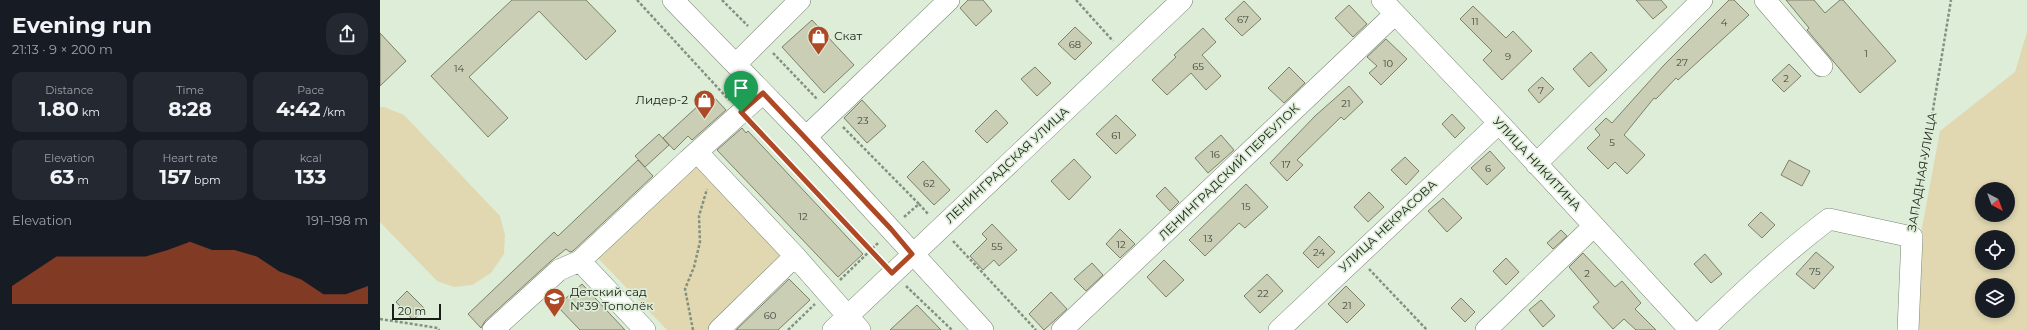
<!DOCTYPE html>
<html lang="en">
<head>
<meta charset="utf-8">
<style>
  :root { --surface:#171b24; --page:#242831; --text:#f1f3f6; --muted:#9ea1a6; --accent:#af4824 }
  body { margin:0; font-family:Montserrat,sans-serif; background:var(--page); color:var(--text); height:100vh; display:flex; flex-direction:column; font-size:15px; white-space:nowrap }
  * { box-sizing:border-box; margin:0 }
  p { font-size:13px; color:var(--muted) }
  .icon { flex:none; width:22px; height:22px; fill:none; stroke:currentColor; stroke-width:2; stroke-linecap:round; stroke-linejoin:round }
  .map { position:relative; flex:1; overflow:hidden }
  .details { display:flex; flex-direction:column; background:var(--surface); width:380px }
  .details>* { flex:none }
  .needle { width:26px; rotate:139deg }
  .fabs { position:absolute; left:1595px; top:182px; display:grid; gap:8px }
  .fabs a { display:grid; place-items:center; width:40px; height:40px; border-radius:50%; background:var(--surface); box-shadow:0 2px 6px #0003; font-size:20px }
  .scale { position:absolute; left:12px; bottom:10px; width:49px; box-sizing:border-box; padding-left:4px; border:2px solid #181e16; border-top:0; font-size:11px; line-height:14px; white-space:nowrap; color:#181e16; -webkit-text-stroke:3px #ddedd7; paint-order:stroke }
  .pin { position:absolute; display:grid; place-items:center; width:34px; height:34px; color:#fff; margin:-41px -17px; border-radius:50% 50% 50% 0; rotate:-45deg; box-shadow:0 0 4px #0007 }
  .pin .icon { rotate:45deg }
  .round { display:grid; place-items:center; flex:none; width:42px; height:42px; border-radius:16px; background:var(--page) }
  .head { display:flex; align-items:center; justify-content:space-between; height:68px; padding:0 12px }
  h1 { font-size:22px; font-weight:700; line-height:30px }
  .stats { display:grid; grid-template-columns:repeat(3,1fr); gap:6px; height:68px; padding:4px 12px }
  .stats div { display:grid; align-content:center; border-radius:10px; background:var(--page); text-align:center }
  .stats b { font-size:20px; font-weight:700 }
  .stats small { font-size:11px; font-weight:400 }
  .stats p { font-size:11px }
  .chart { height:112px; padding:8px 12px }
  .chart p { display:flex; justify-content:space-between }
  .chart svg { width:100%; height:72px; margin-top:4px; fill:var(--accent); opacity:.7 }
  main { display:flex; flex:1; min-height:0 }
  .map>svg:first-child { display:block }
  .green { fill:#e1d8b1; fill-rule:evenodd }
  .building { fill:#c9ceb5; stroke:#7d816a }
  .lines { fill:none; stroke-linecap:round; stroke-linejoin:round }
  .minor-casing { stroke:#798773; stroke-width:22 }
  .path { stroke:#849080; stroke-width:2.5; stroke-dasharray:3 2; stroke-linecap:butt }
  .minor { stroke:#fff; stroke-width:21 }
  .route-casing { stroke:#fff; stroke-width:8 }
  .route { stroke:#af4824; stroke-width:5 }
  .labels { text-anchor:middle; stroke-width:3.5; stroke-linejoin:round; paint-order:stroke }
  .number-label { font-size:10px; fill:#444a3e }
  .poi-label { font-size:12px; fill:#181e16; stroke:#ddedd7; text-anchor:start }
  .street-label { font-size:12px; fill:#181e16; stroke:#ddedd7 }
</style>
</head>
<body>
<main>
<section class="details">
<div class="head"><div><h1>Evening run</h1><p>21:13 · 9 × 200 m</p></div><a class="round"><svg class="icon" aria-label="share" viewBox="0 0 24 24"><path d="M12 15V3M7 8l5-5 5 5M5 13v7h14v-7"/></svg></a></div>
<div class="stats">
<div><p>Distance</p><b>1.80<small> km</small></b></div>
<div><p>Time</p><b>8:28</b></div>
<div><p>Pace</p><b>4:42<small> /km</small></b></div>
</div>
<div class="stats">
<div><p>Elevation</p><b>63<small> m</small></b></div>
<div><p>Heart rate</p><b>157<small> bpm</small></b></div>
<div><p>kcal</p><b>133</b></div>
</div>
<div class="chart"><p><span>Elevation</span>191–198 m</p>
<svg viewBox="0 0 160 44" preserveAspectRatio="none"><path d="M0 44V33L10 24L20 15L30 15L40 15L50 15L60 15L70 11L80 6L90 11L100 11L110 15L120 24L130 29L140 38L150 38L160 33V44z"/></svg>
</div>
</section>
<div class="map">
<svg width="1647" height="330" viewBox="0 0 1647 330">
  <rect width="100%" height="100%" fill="#ddedd7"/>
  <path class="green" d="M1647,32V330H1523L1560,131L1635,72ZM1602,189H1628V215H1602ZM1602,237H1628V263H1602ZM1602,285H1628V311H1602Z
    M0,107H4L24,115L120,216L125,235L124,254L111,273L92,285L74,287L57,281L0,222Z
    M317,163L407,257L330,330H287L217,257Z"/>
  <path class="building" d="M132,0H206L236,31L206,60L159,11L89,77L128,118L108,137L51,76Z
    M588,0H603L612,11L596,26L580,8Z
    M1256,0H1281L1287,7L1273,19Z
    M1349,0H1354L1369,15L1298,80L1296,78L1276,99L1274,98L1244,135L1265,155L1247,174L1235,162L1228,169L1207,148L1220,135L1215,129L1226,118L1232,123L1284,65Z
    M1406,0H1434L1445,13L1460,0H1463L1516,61L1480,93L1427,30L1429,28Z
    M864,1L881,19L862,36L845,19Z
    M969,5L987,24L973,37L955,18Z
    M1093,6L1126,38L1133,31L1152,51L1122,80L1103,60L1112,51L1080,19Z
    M432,20L474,65L444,93L402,47Z
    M695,27L712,43L695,60L678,44Z
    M823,28L836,42L822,55L841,76L826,90L811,73L787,95L772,80L796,57L794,55Z
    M0,33L26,61L0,86Z
    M1006,39L1027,59L1001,85L989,73L997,66L987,57Z
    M1211,52L1227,70L1209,87L1193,69Z
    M1409,64L1421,76L1404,92L1392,80Z
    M655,67L671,83L657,96L641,79Z
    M909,67L925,83L904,103L888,88Z
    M1162,77L1174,89L1159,103L1148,90Z
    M969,86L983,102L964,120L961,117L917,160L923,165L907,181L890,163L935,116Z
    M331,94L346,110L312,140L308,136L294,150L283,138Z
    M482,100L506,126L487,143L464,118Z
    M616,110L628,123L607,143L595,131Z
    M1072,114L1085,128L1075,138L1062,124Z
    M736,115L756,135L736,154L716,134Z
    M362,128L366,133L368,131L483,254L458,277L337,150Z
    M279,134L289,145L265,167L255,156Z
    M841,135L854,150L828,173L815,158Z
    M1110,151L1125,168L1107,185L1091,168Z
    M1025,157L1039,171L1026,185L1011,170Z
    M694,159L711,177L689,200L671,181Z
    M258,160L273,176L193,251L190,252L186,249L171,261L105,321L101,328L88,314L174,232L178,236Z
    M1409,160L1430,171L1422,186L1401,175Z
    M543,161L570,190L554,205L527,177Z
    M866,184L888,207L865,228L859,223L825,256L809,240Z
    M785,187L799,202L790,211L776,196Z
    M989,192L1004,207L988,222L974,207Z
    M1063,198L1082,218L1067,232L1048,211Z
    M1381,212L1395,225L1382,238L1368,225Z
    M612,224L637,250L619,266L614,260L603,270L590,256L607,239L602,234Z
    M740,229L755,244L740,258L726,244Z
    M1181,230L1187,236L1173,249L1167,243Z
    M939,236L955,252L938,268L923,253Z
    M1436,252L1454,267L1434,289L1416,274Z
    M1203,253L1235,287L1242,281L1261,303L1255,309L1276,330H1256L1244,319L1233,329L1213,307L1219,302L1189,267Z
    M1325,254L1342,274L1331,283L1314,264Z
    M1126,258L1139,272L1126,285L1113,271Z
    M784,260L804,280L786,297L767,277Z
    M712,263L723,275L706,291L694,279Z
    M887,274L903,291L880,313L864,296Z
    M409,279L430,300L398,330H356Z
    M202,284L245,330H200L177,306Z
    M966,286L985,305L967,323L948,304Z
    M27,291L45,309L33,320L16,302Z
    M671,292L687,309L664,330L649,314Z
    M1081,298L1095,312L1085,322L1071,308Z
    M1161,300L1175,316L1163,327L1149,310Z
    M537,305L561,330H510Z"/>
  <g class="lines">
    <defs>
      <path id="minor" d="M293,0L426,137L603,330
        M1002,0L1119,123L1310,330
        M1385,0L1442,66
        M356,64L420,0
        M426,137L569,0
        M317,152L415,256L480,330
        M1156,164L1322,0
        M200,261L265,330
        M113,330L179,270L200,261L308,160L383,93
        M339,330L415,256
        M453,330L802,0
        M682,330L1015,14
        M899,330L1119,123
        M1106,330L1214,226
        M1323,330C1364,291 1404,253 1449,219L1532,237L1528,330"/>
    </defs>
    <use href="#minor" class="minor-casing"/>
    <path class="path" d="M257,0L349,100
      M342,0L368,26
      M696,0L733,41
      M393,53L438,100
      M373,125L499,261
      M463,127L539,204L524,217
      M539,204L549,215
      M1535,219L1571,0
      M573,241L656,330
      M989,269L1047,330
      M460,280L498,243
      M526,286L572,330
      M0,319L58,328L59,330
      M313,330L305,289L314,267L320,242L319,216L327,189
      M408,330L435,304"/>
    <use href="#minor" class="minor"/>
  </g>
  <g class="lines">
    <defs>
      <path id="route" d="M383,93L511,229L532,254L512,273L361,112Z"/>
    </defs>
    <use href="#route" class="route-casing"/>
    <use href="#route" class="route"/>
  </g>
  <defs>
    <symbol id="shop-pin" viewBox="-11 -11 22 30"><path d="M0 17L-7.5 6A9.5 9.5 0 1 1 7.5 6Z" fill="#af4824" stroke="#ddedd7"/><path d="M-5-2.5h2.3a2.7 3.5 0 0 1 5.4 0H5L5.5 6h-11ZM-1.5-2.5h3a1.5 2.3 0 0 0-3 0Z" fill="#fff"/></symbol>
    <symbol id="school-pin" viewBox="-11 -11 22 30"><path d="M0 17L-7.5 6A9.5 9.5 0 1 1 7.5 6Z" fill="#af4824" stroke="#ddedd7"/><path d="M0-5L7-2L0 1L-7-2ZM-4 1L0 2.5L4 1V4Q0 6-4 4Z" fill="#fff"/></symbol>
  </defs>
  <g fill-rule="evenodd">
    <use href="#shop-pin" x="426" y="24" width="25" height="34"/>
    <use href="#shop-pin" x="312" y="88" width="25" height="34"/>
    <use href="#school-pin" x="162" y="286" width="25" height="34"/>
  </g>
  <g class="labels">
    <g class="number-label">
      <text x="863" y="23">67</text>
      <text x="1095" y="25">11</text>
      <text x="1344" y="26">4</text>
      <text x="695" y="48">68</text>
      <text x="1486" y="57">1</text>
      <text x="1128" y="60">9</text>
      <text x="1302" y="66">27</text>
      <text x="1008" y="67">10</text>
      <text x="818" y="70">65</text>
      <text x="79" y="72">14</text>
      <text x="1406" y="82">2</text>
      <text x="1161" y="94">7</text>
      <text x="966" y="107">21</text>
      <text x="483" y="124">23</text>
      <text x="736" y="139">61</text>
      <text x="1232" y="146">5</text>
      <text x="835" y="158">16</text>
      <text x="906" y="168">17</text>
      <text x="1108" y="172">6</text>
      <text x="549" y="187">62</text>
      <text x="866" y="210">15</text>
      <text x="423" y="220">12</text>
      <text x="828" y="242">13</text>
      <text x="741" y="248">12</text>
      <text x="617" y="250">55</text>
      <text x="939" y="256">24</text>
      <text x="1435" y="275">75</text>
      <text x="1207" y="277">2</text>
      <text x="883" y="297">22</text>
      <text x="967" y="309">21</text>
      <text x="390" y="319">60</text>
    </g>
    <g class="poi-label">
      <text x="454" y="40">Скат</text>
      <text x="308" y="104" text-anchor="end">Лидер-2</text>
      <text x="190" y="296">Детский сад<tspan x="190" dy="14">№39 Тополёк</tspan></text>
    </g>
    <g class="street-label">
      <text transform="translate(1157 164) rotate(47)" y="4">УЛИЦА НИКИТИНА</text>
      <text transform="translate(627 165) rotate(-43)" y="4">ЛЕНИНГРАДСКАЯ УЛИЦА</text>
      <text transform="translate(849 172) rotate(-44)" y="4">ЛЕНИНГРАДСКИЙ ПЕРЕУЛОК</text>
      <text transform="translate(1542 172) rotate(-80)" y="4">ЗАПАДНАЯ УЛИЦА</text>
      <text transform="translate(1008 226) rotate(-43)" y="4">УЛИЦА НЕКРАСОВА</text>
    </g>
  </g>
</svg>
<div class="fabs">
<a><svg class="needle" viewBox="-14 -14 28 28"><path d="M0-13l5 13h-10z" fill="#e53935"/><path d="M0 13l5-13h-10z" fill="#9ea1a6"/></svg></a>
<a><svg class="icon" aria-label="locate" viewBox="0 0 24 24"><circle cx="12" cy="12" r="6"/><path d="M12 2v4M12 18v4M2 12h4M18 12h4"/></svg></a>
<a><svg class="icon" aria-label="layers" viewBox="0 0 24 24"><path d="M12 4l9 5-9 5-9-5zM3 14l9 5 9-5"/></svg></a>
</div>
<div class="scale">20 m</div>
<div class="pin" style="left:361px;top:112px;background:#1e9e55"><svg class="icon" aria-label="arrive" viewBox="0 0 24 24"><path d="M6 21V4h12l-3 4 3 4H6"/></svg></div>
</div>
</main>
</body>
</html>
